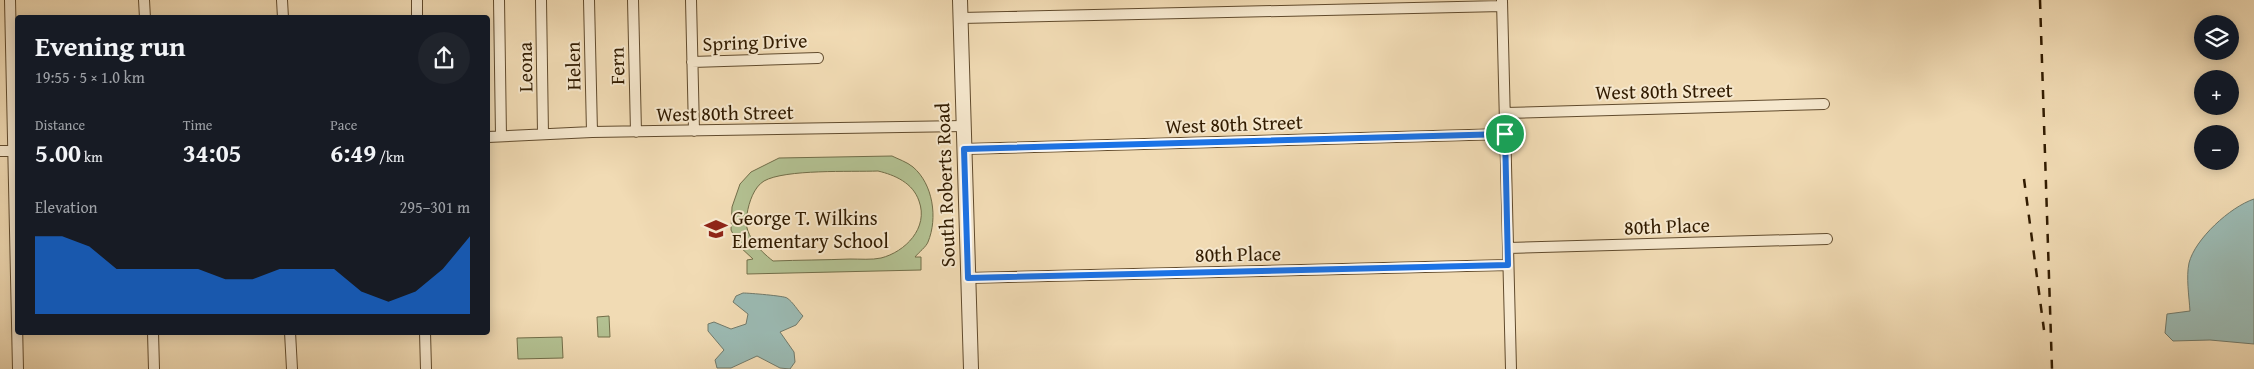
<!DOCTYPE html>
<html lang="en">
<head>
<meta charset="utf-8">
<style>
  :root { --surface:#171b24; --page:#20242c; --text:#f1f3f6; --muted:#9ea1a6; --accent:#1a73e8 }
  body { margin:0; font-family:"Gentium Book Plus",serif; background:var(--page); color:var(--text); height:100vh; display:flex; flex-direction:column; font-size:19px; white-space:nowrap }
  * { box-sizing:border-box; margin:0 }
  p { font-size:16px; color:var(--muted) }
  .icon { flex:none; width:28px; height:28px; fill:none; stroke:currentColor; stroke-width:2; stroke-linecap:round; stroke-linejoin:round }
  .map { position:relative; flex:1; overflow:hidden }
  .panel { position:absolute; left:15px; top:15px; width:475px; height:320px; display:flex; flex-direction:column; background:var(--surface); border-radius:5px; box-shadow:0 2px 12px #0003 }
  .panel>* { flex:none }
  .buttons { position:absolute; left:2194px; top:15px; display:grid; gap:10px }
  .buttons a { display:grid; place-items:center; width:45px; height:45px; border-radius:50%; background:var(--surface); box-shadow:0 2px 12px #0003; font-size:25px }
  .pin { position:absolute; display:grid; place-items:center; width:42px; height:42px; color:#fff; margin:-21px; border:2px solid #fff; border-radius:50%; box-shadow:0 1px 5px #0007 }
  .round { display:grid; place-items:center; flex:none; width:52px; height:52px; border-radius:26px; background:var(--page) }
  .head { display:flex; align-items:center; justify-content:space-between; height:85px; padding:0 20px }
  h1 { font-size:28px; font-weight:800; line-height:38px }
  .metrics { display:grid; grid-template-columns:repeat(3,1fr); gap:8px; height:85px; padding:5px 20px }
  .metrics div { display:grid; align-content:center }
  .metrics b { font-size:25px; font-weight:800 }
  .metrics small { font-size:14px; font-weight:400 }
  .metrics p { font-size:14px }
  .chart { height:140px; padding:10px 20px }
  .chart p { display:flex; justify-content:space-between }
  .chart svg { width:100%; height:90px; margin-top:5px; fill:var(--accent); opacity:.7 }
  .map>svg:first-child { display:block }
  .green { fill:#b3c192; stroke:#726e49; fill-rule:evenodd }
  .water { fill:#9bbab3; stroke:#717a6b }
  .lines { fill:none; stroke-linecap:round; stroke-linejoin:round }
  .minor-casing { stroke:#614b2d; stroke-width:12 }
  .tertiary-casing { stroke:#614b2d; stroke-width:16 }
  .minor { stroke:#f6e8ce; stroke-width:10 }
  .tertiary { stroke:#f6e8ce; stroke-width:14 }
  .rail { stroke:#311b00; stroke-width:2.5; stroke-dasharray:9 9; stroke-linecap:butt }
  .route-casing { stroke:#fff; stroke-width:10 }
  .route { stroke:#1a73e8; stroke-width:6 }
  .labels { text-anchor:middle; stroke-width:4; stroke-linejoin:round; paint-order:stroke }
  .street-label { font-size:20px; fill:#311b00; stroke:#f6e8ce }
  .poi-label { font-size:20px; fill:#311b00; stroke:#f6e8ce; text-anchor:start }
</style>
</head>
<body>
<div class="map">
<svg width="2254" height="369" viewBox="0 0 2254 369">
  <rect width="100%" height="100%" fill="#f1dbb4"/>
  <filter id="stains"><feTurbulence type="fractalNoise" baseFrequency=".004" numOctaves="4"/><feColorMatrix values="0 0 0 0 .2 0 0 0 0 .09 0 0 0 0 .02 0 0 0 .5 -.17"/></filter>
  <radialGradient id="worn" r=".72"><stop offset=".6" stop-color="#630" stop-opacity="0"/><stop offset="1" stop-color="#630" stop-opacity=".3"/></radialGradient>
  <path class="green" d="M892,156C898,159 907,162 913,167C933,184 938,218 928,242C926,247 919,252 915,257H921V270L747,274V260L753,259L739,246L731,230L732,207L740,184L751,172L779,158ZM878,171C895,175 913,183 919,201C929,228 905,252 881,258C872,260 860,259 850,259C825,260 799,260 773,261C759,250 742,233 747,214C749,202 754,187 764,181C785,169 851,172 878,171Z
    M609,316L610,337H598L597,317Z
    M562,337L563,358L518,359L517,338Z"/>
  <path class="water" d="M2254,199V344L2210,340L2173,341L2165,333L2167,314L2190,311C2189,296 2186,277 2189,263C2195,239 2230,207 2254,199Z
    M743,293C749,293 785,296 787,298C793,302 798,311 803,316L796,325L780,332L794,352L795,362L790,369L780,368L757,356L731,368H717L715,360L724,350L708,331V324L714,322L731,329L746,324L748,314L733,302L736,296Z"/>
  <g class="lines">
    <defs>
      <path id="minor" d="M10,0L18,369
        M144,0L145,18
        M282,0L283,18
        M417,0V18
        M499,0L501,136
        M541,0L543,134
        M589,0L592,132
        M633,0L636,132
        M691,0L694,131
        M1502,1L1511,369
        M961,18L1502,6
        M692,62L818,58
        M1505,113L1824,104
        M488,137L592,132L964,126
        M964,149L1505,134
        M0,151H18
        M1508,248L1827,239
        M968,278L1508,265
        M153,332L154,369
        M290,332L292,369
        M425,332L426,369"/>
      <path id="tertiary" d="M960,0L971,369"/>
    </defs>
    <use href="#minor" class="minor-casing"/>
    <use href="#tertiary" class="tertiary-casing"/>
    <use href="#minor" class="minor"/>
    <use href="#tertiary" class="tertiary"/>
    <path class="rail" d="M2040,0L2052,369
      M2024,179L2044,330"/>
  </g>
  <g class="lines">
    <defs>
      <path id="route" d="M1505,134L1508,265L968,278L964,149Z"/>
    </defs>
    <use href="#route" class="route-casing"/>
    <use href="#route" class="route"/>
  </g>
  <defs>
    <symbol id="school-bare" viewBox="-9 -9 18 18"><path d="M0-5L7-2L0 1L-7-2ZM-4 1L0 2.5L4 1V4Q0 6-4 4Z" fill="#8f2418" stroke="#f6e8ce" stroke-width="2.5" paint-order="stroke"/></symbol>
  </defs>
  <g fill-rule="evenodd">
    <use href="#school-bare" x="700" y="213" width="32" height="32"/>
  </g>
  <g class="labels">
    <g class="street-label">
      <text transform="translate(755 42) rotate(-2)" y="7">Spring Drive</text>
      <text transform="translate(573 66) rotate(-91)" y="7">Helen</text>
      <text transform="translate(617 66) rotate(-91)" y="7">Fern</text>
      <text transform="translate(525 67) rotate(-91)" y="7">Leona</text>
      <text transform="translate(1664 91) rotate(-1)" y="7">West 80th Street</text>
      <text transform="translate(725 113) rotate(-1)" y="7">West 80th Street</text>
      <text transform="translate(1234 124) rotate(-2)" y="7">West 80th Street</text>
      <text transform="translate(945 185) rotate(-92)" y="7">South Roberts Road</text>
      <text transform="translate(1667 226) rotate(-2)" y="7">80th Place</text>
      <text transform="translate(1238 254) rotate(-1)" y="7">80th Place</text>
    </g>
    <g class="poi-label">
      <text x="732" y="225">George T. Wilkins<tspan x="732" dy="23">Elementary School</tspan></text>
    </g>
  </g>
  <rect width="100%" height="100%" filter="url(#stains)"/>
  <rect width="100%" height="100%" fill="url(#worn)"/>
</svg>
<div class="buttons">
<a><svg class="icon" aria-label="layers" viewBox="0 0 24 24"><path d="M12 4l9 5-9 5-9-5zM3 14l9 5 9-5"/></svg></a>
<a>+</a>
<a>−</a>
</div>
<div class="pin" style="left:1505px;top:134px;background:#1e9e55"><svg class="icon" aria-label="arrive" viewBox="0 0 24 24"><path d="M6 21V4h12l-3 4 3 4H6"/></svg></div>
<section class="panel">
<div class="head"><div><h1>Evening run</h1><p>19:55 · 5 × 1.0 km</p></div><a class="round"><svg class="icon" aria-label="share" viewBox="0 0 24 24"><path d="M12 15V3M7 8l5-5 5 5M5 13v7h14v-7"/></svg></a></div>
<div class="metrics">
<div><p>Distance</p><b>5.00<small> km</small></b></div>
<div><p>Time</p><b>34:05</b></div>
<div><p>Pace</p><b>6:49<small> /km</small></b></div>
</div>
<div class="chart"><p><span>Elevation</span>295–301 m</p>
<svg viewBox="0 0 160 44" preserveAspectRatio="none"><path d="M0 44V6L10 6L20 11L30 22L40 22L50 22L60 22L70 27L80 27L90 22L100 22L110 22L120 33L130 38L140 33L150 22L160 6V44z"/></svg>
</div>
</section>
</div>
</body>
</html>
